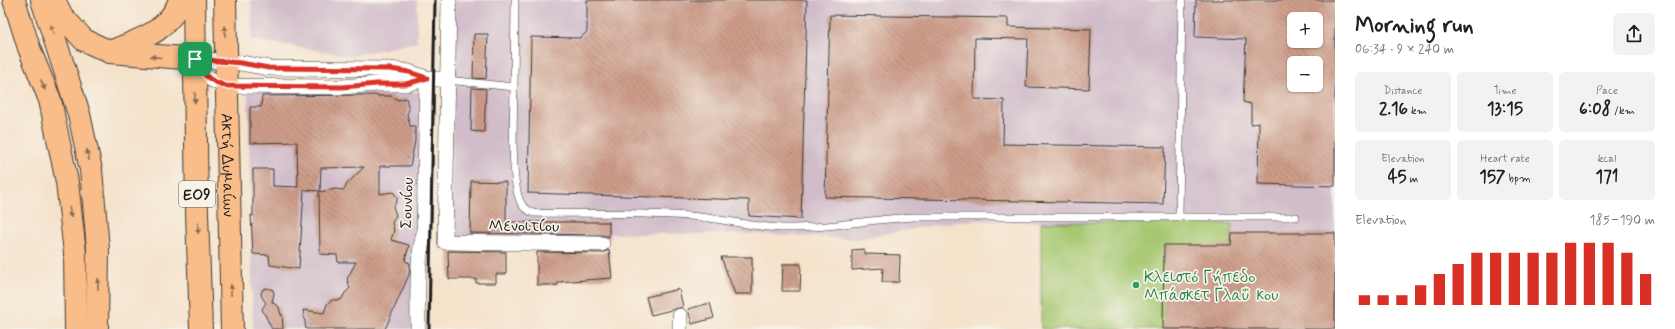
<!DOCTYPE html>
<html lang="en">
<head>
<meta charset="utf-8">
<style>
  :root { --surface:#fff; --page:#f2f2f2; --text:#202124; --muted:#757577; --accent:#d93025 }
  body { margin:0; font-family:Mynerve,sans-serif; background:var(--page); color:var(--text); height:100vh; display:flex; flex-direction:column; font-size:15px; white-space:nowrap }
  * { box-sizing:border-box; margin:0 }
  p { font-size:13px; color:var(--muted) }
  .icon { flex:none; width:22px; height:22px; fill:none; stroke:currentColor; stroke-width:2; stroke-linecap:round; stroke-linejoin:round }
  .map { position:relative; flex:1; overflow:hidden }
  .details { display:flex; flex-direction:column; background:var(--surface); width:340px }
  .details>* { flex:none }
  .buttons { position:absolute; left:1287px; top:12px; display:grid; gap:8px }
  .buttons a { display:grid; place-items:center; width:36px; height:36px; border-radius:6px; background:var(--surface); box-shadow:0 1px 3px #0004; font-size:20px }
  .pin { position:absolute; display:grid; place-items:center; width:34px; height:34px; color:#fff; margin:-17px; border-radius:8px; box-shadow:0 2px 6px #0006 }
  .round { display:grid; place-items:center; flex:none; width:42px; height:42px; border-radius:6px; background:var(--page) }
  .head { display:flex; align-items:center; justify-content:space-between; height:68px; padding:0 20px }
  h1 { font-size:22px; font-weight:800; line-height:30px }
  .metrics { display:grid; grid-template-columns:repeat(3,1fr); gap:6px; height:68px; padding:4px 20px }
  .metrics div { display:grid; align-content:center; border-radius:6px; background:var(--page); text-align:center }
  .metrics b { font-size:17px; font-weight:800 }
  .metrics small { font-size:11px; font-weight:400 }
  .metrics p { font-size:11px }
  .chart { height:112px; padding:8px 20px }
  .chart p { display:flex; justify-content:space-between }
  .chart svg { width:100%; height:72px; margin-top:4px; stroke:var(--accent); stroke-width:6 }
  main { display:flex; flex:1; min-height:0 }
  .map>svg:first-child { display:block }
  .industrial { fill:#d1bdca; fill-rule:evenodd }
  .park { fill:#a6c871; stroke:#617246 }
  .building { fill:url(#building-back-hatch); fill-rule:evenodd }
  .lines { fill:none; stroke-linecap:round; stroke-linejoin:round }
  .lane-casing { stroke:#3d3a36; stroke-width:8 }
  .street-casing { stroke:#3d3a36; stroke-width:16 }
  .primary-casing { stroke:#3d3a36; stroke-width:24 }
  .lane { stroke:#fff; stroke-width:7 }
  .street { stroke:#fff; stroke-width:15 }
  .primary { stroke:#f8bd89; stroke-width:22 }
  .rail { stroke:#1c1c1c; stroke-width:3 }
  .oneway { fill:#8a6c52 }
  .route-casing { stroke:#fff; stroke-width:8 }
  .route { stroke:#d93025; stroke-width:5 }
  .leisure-dot { fill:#2e9e5b; stroke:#f7f3e8; stroke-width:1.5 }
  .labels { text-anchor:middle; stroke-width:3.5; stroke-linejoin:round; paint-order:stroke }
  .shield { fill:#f7f3e8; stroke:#5e5c59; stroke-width:1 }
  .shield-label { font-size:15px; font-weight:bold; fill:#1c1c1c }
  .street-label { font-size:16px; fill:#1c1c1c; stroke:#f7f3e8 }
  .leisure-label { font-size:16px; fill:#27864d; stroke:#f7f3e8; text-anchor:start }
</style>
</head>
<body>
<main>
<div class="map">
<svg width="1335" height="329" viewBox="0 0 1335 329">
  <defs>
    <pattern id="building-back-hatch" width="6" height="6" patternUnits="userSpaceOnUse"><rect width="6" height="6" fill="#ce9d8a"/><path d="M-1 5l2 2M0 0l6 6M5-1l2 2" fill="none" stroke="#a67f70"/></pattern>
  </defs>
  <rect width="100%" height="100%" fill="#f7f3e8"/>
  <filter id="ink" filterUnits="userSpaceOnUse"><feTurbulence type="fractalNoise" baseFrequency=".025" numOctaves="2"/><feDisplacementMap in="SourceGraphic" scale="8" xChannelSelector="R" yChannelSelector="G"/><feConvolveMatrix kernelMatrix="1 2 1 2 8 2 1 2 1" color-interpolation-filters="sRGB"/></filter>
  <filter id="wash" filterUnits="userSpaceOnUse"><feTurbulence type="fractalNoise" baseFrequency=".012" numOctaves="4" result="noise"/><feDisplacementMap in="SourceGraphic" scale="16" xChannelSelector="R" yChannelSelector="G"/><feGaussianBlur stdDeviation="0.9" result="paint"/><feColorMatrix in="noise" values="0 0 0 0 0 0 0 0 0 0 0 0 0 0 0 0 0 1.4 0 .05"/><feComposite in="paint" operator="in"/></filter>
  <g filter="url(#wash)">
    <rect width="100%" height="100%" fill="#f5e2cb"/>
    <path class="industrial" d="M251,0H417V42L351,56L252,40Z
      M455,0H1335V329H1231V224L1041,222L974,220L946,223L857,239L755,234H611V239L451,237ZM1294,19H1316V41H1294ZM1294,63H1316V85H1294Z
      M248,92H421L414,329H253Z"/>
    <path class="park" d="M1041,222L1232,224L1231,329H1041Z"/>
    <g id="blocks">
      <path class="building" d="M587,0H807L801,219L749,216V200L528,193L531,37L580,38L587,32Z
        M1196,0H1335V186L1258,184L1259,123L1251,124V104L1243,102L1246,39L1195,37ZM1294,19H1316V41H1294ZM1294,63H1316V85H1294Z
        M830,15L1008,18V27L1091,29L1089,89L1026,87L1028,39L975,38L974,99L1004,100L1003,144L1165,147L1163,204L825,197Z
        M474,34H488L486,79L473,78Z
        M472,88L486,89L484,132L471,131Z
        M378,95V96H391L398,100L406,98L409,110L407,114L410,126H415V141L410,166H380V194L393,192L397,197V201L393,207L396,215L392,223L394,230L391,240L409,245L405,261L410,263L409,275L385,329H306L303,310L324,313L327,304L332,300H341L345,293L350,288L347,279L356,262H338L337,255L320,254L319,192L335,189L344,190L347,184L364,167L321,168L320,191L304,190L299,269L270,265L269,255L253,254L251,215L253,216V169H273V186L298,187L297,142L250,143V107H261L262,96Z
        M471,181L506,182V222H609V237L602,235L470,233Z
        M1232,233H1335V329H1163L1164,245H1231Z
        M864,249V254L900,255L899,282H882L883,268L852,270V250Z
        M609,250L612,278L558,282V285H537V252L602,253Z
        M448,251L506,252V274H496V283H476V279H449Z
        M721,257H752V294H735Z
        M783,264H801L800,291H782Z
        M267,288L273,290L274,294L272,302L279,307L281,315L282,314L283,329H272L262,309L266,303L262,297L261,293L263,289Z
        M679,289L683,307L651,315L646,297Z
        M710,303L714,318L692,324L688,309Z"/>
    </g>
  </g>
  <g filter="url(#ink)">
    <use href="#blocks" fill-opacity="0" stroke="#3d3a36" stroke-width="1"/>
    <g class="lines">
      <defs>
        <path id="lane" d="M447,80L514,87C514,110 509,190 523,206C525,209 530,211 533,213C588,214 645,212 700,217C727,220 754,227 782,228C826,229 870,219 915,217H1296
          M514,87L515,0
          M1179,216L1182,0"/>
        <path id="street" d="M449,0L445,242L602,244
          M195,59L241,63L269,68L390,69L409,72L427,78L447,80
          M195,59C204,76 209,80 226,86L342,87L377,84H406L427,78
          M680,316V329
          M418,329C418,298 416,263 424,233L427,78"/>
        <g id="primary">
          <path d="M14,0L29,48L50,100L67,182L75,253L76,329"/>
          <path d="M42,0L79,114L91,170L98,249L97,329"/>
          <path d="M54,0L62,16L84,40L110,52L195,59"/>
          <path d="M194,0L197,213L201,329"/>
          <path id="s1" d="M225,0L232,329"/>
          <path d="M112,51C141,39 168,32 180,0"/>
        </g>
      </defs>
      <use href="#lane" class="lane-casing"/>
      <use href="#street" class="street-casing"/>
      <use href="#primary" class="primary-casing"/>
      <use href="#lane" class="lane"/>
      <use href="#street" class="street"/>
      <use href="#primary" class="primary"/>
      <path class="rail" d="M429,329L435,0"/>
    </g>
    <defs><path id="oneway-solid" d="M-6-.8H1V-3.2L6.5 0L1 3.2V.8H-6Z"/></defs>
    <g class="oneway">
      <use href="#oneway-solid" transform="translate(52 30) rotate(-109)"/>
      <use href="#oneway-solid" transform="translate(225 31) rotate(-91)"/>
      <use href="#oneway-solid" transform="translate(156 57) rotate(-173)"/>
      <use href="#oneway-solid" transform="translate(43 85) rotate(69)"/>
      <use href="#oneway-solid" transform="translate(195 98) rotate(90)"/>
      <use href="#oneway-solid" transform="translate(88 155) rotate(-101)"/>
      <use href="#oneway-solid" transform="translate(70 212) rotate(83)"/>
      <use href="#oneway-solid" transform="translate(198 228) rotate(88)"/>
      <use href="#oneway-solid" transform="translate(98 284) rotate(-89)"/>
      <use href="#oneway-solid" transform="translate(231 290) rotate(-91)"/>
    </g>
  </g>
  <g class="lines" filter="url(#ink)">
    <defs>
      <path id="route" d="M195,59L241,63L269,68L390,69L409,72L427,78L406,84H377L342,87L226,86C208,80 203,76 195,59Z"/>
    </defs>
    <use href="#route" class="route-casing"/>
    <use href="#route" class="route"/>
  </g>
  <circle class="leisure-dot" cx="1136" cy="285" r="4"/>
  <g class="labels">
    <rect class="shield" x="179" y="181" width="36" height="26" rx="3"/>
    <g class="shield-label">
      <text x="197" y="199">ΕΟ9</text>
    </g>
    <g class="street-label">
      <text dy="6" stroke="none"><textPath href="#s1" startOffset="165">Ακτή Δυμαίων</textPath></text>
      <text transform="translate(406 203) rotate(-88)" y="6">Σουνίου</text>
      <text transform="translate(524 225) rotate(1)" y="6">Μενοιτίου</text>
    </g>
    <g class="leisure-label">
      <text x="1144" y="282">Κλειστό Γήπεδο<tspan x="1144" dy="18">Μπάσκετ Γλαΰκου</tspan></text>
    </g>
  </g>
</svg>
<div class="buttons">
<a>+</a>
<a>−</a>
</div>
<div class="pin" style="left:195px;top:59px;background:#1e9e55"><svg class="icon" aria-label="arrive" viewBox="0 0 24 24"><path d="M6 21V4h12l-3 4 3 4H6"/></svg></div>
</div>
<section class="details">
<div class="head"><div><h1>Morning run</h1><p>06:34 · 9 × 240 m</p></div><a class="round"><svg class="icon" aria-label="share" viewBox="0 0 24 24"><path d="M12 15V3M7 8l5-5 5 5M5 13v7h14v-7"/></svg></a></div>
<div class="metrics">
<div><p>Distance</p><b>2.16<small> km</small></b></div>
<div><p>Time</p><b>13:15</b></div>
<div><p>Pace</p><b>6:08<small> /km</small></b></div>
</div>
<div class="metrics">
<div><p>Elevation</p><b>45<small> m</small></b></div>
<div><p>Heart rate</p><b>157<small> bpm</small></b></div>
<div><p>kcal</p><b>171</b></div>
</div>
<div class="chart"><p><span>Elevation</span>185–190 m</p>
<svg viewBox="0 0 160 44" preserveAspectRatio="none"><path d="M5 44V38M15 44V38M25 44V38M35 44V32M45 44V25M55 44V19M65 44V12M75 44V12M85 44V12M95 44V12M105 44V12M115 44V6M125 44V6M135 44V6M145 44V12M155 44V25"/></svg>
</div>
</section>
</main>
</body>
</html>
